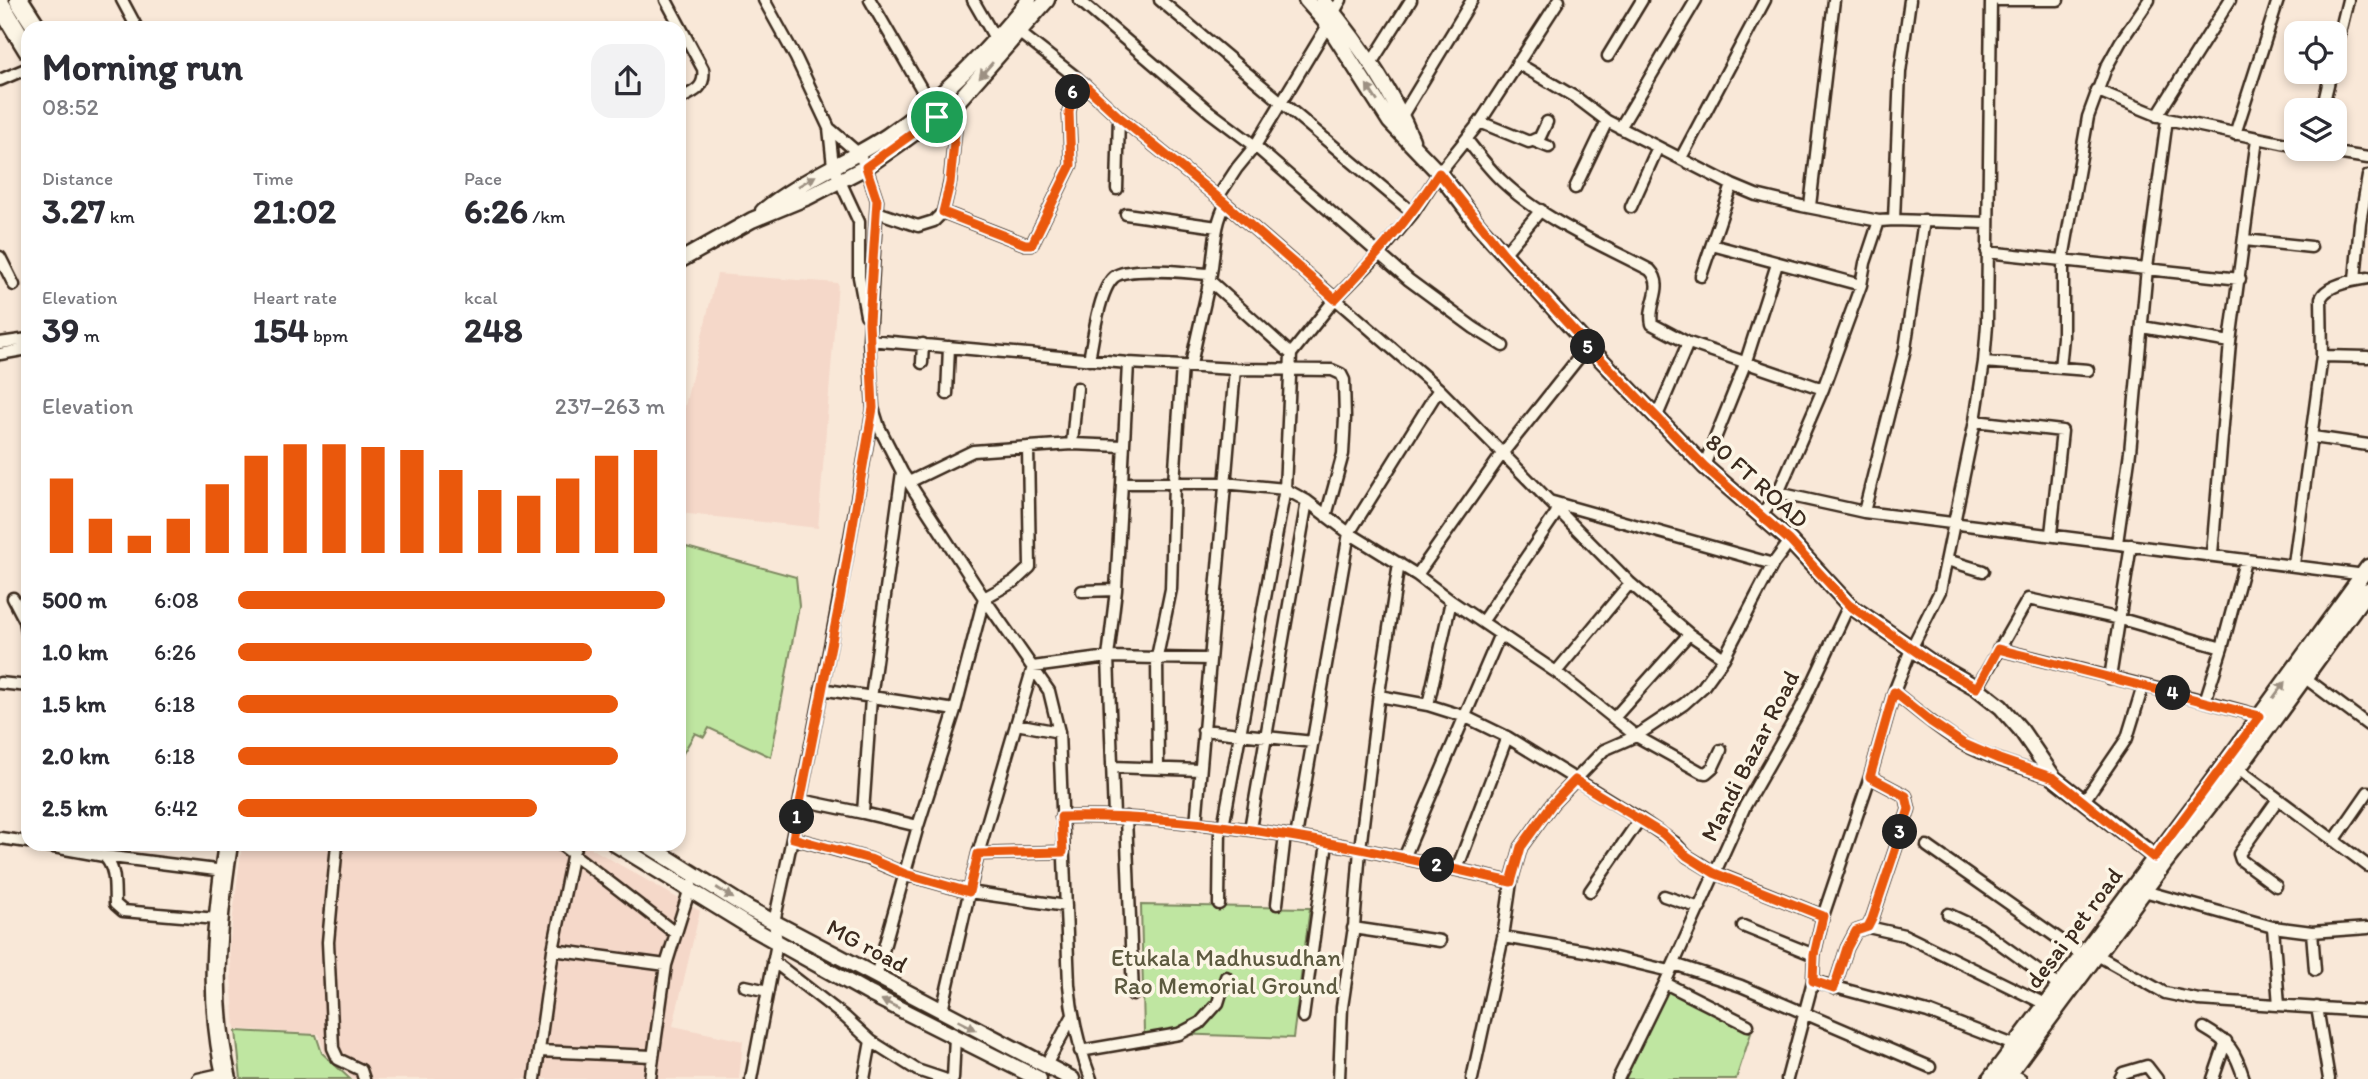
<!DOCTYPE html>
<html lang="en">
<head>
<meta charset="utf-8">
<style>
  :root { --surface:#fff; --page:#f2f2f3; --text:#2b2b33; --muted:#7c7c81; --accent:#ea580c }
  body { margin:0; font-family:Itim,sans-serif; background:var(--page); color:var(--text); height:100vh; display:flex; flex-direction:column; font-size:26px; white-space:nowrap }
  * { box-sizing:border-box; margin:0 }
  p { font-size:23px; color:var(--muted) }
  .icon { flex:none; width:38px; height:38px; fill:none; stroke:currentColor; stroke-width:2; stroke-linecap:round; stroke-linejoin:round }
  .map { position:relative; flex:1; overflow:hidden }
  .sheet { position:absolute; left:21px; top:21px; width:665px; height:830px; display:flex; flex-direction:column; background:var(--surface); border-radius:21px; box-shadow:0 4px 10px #0003 }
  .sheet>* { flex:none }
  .fabs { position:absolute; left:2284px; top:21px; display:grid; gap:14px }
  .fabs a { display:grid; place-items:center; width:63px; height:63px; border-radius:14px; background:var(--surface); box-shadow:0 4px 10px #0003; font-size:35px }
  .pin { position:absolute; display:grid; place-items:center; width:60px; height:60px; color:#fff; margin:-30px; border:4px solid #fff; border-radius:50%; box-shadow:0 2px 7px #0007 }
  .km { position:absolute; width:35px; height:35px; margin:-18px; border-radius:50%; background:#222; color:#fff; font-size:19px; line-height:35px; text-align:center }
  .round { display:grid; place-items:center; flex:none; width:74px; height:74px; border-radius:21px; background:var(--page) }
  .overview { display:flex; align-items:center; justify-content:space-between; height:119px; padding:0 21px }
  h1 { font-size:38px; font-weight:700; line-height:52px }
  .metrics { display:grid; grid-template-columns:repeat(3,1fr); gap:10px; height:119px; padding:7px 21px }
  .metrics div { display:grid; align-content:center }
  .metrics b { font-size:35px; font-weight:700 }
  .metrics small { font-size:19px; font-weight:400 }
  .metrics p { font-size:19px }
  .chart { height:196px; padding:14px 21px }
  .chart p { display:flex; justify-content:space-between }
  .chart svg { width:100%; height:126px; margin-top:7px; stroke:var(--accent); stroke-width:6 }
  ul { padding:0 21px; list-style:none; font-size:23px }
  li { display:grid; grid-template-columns:112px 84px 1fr; align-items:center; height:52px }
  li i { height:18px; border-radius:9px; background:var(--accent) }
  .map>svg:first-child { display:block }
  .built { fill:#f5d8c9 }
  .green { fill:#bfe6a1; stroke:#7d8860; stroke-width:2 }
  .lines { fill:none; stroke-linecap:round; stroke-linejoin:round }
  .street-casing { stroke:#3b2a1e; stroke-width:15 }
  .secondary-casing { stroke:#3b2a1e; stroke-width:19 }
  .highway-casing { stroke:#3b2a1e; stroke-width:23 }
  .street { stroke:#fcf5e5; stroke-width:10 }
  .secondary { stroke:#fcf5e5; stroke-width:14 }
  .highway { stroke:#fcf5e5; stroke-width:18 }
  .oneway { fill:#9c9082 }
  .route-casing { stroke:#fff; stroke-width:14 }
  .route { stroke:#ea580c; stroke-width:9 }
  .labels { text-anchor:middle; stroke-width:7; stroke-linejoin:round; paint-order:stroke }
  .street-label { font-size:24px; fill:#3b2a1e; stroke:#fcf5e5 }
  .park-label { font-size:24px; fill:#5c593f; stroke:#fcf5e5 }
</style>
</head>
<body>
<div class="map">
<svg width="2368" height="1079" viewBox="0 0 2368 1079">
  <rect width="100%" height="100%" fill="#f9e8d8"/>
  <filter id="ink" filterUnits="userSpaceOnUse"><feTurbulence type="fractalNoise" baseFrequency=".0143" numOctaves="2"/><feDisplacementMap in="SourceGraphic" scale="14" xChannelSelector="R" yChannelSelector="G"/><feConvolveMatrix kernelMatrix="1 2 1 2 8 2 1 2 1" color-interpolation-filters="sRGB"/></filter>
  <g filter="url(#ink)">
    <path class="built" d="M717,274L838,283L818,528L679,513V430Z
      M242,844H584L700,911L673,1026L743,1041L739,1079H353L325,1053L319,1034L235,1029L229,947Z"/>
    <path class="green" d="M679,545L796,577L799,606L771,757L709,728L704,737L695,733L679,760Z
      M1141,905L1310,908L1293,1038L1144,1033Z
      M1670,986L1751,1033L1736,1079H1622Z
      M236,1031L316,1035L322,1053L350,1079H241Z"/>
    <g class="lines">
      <defs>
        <path id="street" d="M122,0L137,28
          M666,0L703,69C706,88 694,92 679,99
          M764,0L796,58L829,128L833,166L859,222V277L866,315
          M870,0L933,109
          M973,0L996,40
          M1079,0L1210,112L1255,146L1409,280L1474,328L1503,346
          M1160,0L1413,213
          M1998,0H2058
          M1334,12L1341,0
          M1016,30L1077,78L1119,117L1226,204L1439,389L1630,583L1689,634L1724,658
          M1608,56L1642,0
          M2334,57L2348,0
          M1517,63L1578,99L1607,121L1732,185L1756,195L1802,206L1879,221L1894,220L1900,72L1910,0
          M1370,65L1411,0
          M0,80L28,68
          M2096,90L2167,119L2296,146
          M2322,110L2331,72
          M1402,116L1472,0
          M2157,116L2230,0
          M1480,122L1529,142L1540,137L1547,122
          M829,128L858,153L866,167L877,200L869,340L873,408L879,427L902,472L984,598L1049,691L1059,732L1069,985C1072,1018 1079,1048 1091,1079
          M1620,128L1696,0
          M2235,134L2278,0
          M1467,140C1478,154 1489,169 1502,181C1543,220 1600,244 1650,270C1666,287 1647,304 1652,324L1688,343L1657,416
          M1534,141L1549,147
          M2310,149L2368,158
          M1681,158L1765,0
          M1575,188L1607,121
          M1117,189L1119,117
          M1218,197L1237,168L1255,146L1328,25
          M1810,206L1834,0
          M1631,207L1658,147
          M877,212L918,226L934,221L943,212L950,182L958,101
          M943,212L1025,244H1032L1071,165L1069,112L1077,78
          M1126,214L1217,227
          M1894,220L1987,223
          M2245,240L2311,247
          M1712,245L1861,285
          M1987,252L2240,279
          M1504,254L1541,210
          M0,257L14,285
          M1701,276L1732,185
          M1209,280L1291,354
          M2355,280L2360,223L2368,176
          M2142,327L2230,342
          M869,340L1128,363L1235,369L1332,370L1341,374L1344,380L1345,418L1343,454L1326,516
          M1686,342L1823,389
          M0,343L28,339
          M0,354L28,349
          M2322,356L2368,357
          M1089,360C1093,340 1099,290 1114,277C1129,265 1190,273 1210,274
          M1984,362L2088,370
          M922,363L923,344
          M1128,363L1122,483H1224L1285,489L1307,501L1349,533L1417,575L1451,601L1556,672L1636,736L1701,772L1706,773L1713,767L1721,750
          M1191,365C1197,334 1205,304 1211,273C1215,250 1214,224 1226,204
          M2060,368L2063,337V259L2088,117L2106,68L2121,41L2149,0
          M947,394L949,347
          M1975,421L2062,431L2051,534
          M2313,437L2368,445
          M1072,444L1077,388
          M1704,466L1745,364L1777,264
          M902,472L871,698L863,813L918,826
          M909,482L973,451L1072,444L1123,446
          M1778,493L1864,512L2365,575
          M1549,501L1773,564
          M1864,512L1905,349L1924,220
          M1760,516L1778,493L1823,389L1861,285L1865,263L1879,221
          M2117,543L2130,452L2147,268L2167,119
          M2212,554L2230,342L2257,139
          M1947,560L1983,571
          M2294,564L2322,356L2321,298C2327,285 2354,280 2368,278
          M1417,575L1502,454L1588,346
          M1082,591L1116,590
          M13,598L25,621L28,637
          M1482,622L1557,512
          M1998,649L2205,701L2222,648
          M1556,672L1630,583
          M2304,677L2368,725
          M2110,678L2131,545
          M0,683L28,686
          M1977,688L2028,599L2121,619L2222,648L2245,561
          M821,689L955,710
          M1894,692C1916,710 1938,729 1963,744C1991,759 2024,768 2054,778
          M1379,696L1428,705L1466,717L1507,737L1640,819L1675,843L1687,856L1715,873L1823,916
          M2205,701L2260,716
          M1428,705L1451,601
          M1614,718L1689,634
          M1016,724L1059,732
          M1203,730L1313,742
          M2233,765L2368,866
          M1112,767L1200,770
          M1158,768L1157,657L1171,589L1174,483L1182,366
          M801,800L863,813
          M2084,801L2127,738L2143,686
          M1114,816L1108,657L1116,590L1122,483
          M1061,817C1213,814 1363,848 1511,882
          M1126,817L1133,995
          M1196,824L1235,369
          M1223,827L1285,489L1291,354L1335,299L1379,254L1413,213L1439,173L1480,122L1559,0
          M1250,829L1307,501
          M1296,837L1349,533L1439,389
          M0,838L28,842
          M793,838L869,859L905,874L969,892L1066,906
          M2334,841L2368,792
          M37,844L104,856C117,869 114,887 115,904L123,911L217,919
          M337,844L328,942L333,1048L338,1059L361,1070L364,1079
          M560,844L675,933
          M1927,846L2082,955
          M978,854L1063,852
          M104,856L224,871
          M1404,858L1500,634
          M1457,869L1507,737
          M2276,886L2241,860L2239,854L2278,799
          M1590,891L1640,819
          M2144,891L2273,927L2312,932L2368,928
          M1664,896L1700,908
          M1219,904L1220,827
          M1277,904L1285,835
          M1948,914L1980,929L2059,986
          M1743,926L1814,955
          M1868,927L1904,935L2045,1004
          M2273,927L2279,1005
          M1353,928L1440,941
          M2312,932L2315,970
          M1503,937L1586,951L1670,971
          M553,950L666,965
          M2097,955L2165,993L2199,1000L2368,1011
          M773,961L845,1017L871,1041L917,1070L944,1079
          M1674,964L1741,986L1930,1067
          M876,976L918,826L955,710L984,598L1015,581L1030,567L1028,447
          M1813,981L1928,1012L2019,1047
          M1665,983L1748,1025
          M745,986L768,991
          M1834,988L1847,948L1856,931L1868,927L1872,919L1909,809L1906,796L1870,777
          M2317,1007L2329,1079
          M942,1011L978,854L1033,667L1108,657L1209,659
          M1303,1017L1327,843
          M2204,1028C2230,1043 2235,1050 2244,1079
          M539,1051L652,1056
          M1080,1051L1179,1034L1200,1023L1218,1003L1226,977
          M1046,1065L1072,1017
          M2010,1073L2021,1079
          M198,1079L225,1073
          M535,1079L553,950L573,852L577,844
          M650,1079L666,965L691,885
          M751,1079L777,943L774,922C812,752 843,581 873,409
          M864,1079L871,1041
          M953,1079L955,1036
          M1339,1079L1342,1007L1354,927L1360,849L1379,693L1399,563
          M1472,1079L1503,937L1511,882L1521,847L1552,804L1604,750L1636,736L1684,704L1703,687L1724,658L1773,564L1790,541
          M1618,1079L1665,983L1745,806L1801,708L1849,605
          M1787,1079L1813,981L1814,955L1823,916L1870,777L1894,692L1911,649L1940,591L1975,421L1984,362L1987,325L1991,0
          M2120,1079L2123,1073L2147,1066L2157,1079
          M2213,1079L2226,1041"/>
        <path id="secondary" d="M1306,0L1328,25L1390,122L1439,173L1479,226L1588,346L1704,466L1790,541L1849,605L1931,662L1977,688L2001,707L2021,730L2054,778L2164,864
          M1323,0C1356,40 1393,92 1412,140
          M763,211C801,180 847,162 887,136C943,98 986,52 1029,0
          M679,261L752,220L808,197L866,167L906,139L958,101L1047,0
          M615,844L752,928L870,994L1039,1079
          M646,844L749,909L1072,1079
          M1990,1079L2227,761L2368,567
          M2005,1079L2164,864L2239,768L2368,590"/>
        <path id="highway" d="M19,0L37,28
          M0,4L28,50
          M227,1079C208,998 216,925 228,844"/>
      </defs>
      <use href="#street" class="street-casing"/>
      <use href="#secondary" class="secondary-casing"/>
      <use href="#highway" class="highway-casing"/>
      <use href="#street" class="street"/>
      <use href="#secondary" class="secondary"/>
      <use href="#highway" class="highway"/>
    </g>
    <defs><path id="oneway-solid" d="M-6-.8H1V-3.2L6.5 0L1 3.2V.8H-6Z" transform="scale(1.75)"/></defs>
    <g class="oneway">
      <use href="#oneway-solid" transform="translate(986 70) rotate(131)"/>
      <use href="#oneway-solid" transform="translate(1372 93) rotate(-123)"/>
      <use href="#oneway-solid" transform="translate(807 181) rotate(-31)"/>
      <use href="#oneway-solid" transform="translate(2279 690) rotate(-54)"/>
      <use href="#oneway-solid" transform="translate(725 893) rotate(33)"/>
      <use href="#oneway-solid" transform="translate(890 1004) rotate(-154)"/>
      <use href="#oneway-solid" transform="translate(967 1025) rotate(27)"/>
    </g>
  </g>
  <g class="lines" filter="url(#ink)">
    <defs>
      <path id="route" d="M1077,78L1119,117L1226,204L1335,299C1374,259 1408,221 1439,173L1504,254L1588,346L1704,466L1790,541L1849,605L1931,662L1977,688L1998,649L2260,716L2154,858L2054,778L1999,759L1964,744L1931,722L1894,692L1870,777L1906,796L1909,809L1872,919L1868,927L1856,931L1847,948L1834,988L1813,981L1814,955L1823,916L1714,873L1687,856L1663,834L1575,780L1552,804L1521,847L1511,882C1363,848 1213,814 1061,817L1063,852L978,854L969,892L905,874L870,859L793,838L840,600L873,408L869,322L877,200L866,167L958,101L950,183L943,212L1025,244H1032L1071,165L1069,112Z"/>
    </defs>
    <use href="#route" class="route-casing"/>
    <use href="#route" class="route"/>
  </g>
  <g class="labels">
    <g class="street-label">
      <text transform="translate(1757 481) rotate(42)" y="8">80 FT ROAD</text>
      <text transform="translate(1750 756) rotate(-63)" y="8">Mandi Bazar Road</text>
      <text transform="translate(2074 928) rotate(-53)" y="8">desai pet road</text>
      <text transform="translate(867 946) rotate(28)" y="8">MG road</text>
    </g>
    <g class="park-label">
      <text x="1226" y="966">Etukala Madhusudhan<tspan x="1226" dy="28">Rao Memorial Ground</tspan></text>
    </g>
  </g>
</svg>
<div class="fabs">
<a><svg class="icon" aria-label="locate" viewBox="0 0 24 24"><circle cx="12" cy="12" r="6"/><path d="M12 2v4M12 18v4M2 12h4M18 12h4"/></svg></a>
<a><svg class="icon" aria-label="layers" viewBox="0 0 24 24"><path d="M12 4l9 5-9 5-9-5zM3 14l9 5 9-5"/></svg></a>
</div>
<div class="pin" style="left:937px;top:117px;background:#1e9e55"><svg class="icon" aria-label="arrive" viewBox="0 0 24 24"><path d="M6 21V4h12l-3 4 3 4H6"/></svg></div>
<b class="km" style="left:797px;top:817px">1</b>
<b class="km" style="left:1437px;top:865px">2</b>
<b class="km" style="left:1900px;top:832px">3</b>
<b class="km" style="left:2173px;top:693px">4</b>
<b class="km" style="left:1588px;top:347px">5</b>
<b class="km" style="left:1073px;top:92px">6</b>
<section class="sheet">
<div class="overview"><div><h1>Morning run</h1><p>08:52</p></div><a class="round"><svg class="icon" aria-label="share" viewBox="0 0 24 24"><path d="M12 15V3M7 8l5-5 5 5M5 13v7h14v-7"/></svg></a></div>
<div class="metrics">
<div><p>Distance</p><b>3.27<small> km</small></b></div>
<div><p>Time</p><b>21:02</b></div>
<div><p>Pace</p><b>6:26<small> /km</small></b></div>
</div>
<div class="metrics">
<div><p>Elevation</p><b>39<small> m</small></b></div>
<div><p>Heart rate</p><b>154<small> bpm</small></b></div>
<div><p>kcal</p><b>248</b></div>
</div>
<div class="chart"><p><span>Elevation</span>237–263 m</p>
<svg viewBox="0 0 160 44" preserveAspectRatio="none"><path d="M5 44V18M15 44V32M25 44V38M35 44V32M45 44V20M55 44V10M65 44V6M75 44V6M85 44V7M95 44V8M105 44V15M115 44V22M125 44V24M135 44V18M145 44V10M155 44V8"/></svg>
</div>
<ul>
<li><b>500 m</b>6:08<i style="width:100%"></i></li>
<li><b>1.0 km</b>6:26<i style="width:83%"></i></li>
<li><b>1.5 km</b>6:18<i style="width:89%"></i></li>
<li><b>2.0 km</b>6:18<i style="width:89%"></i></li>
<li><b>2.5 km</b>6:42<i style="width:70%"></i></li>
</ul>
</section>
</div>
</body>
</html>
